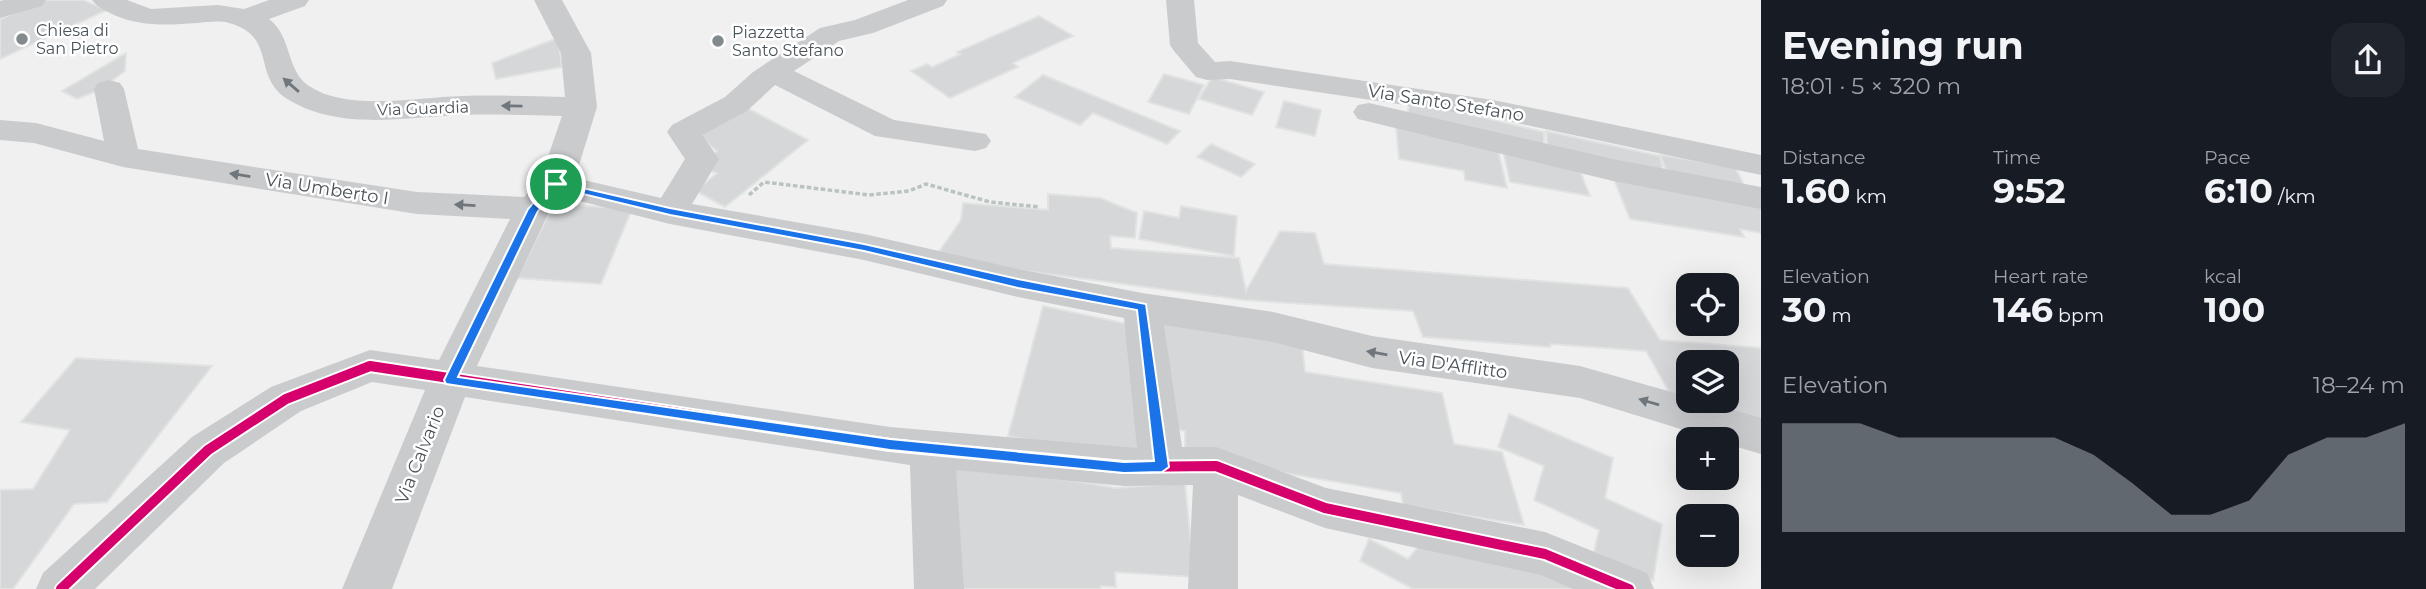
<!DOCTYPE html>
<html lang="en">
<head>
<meta charset="utf-8">
<style>
  :root { --surface:#171b24; --page:#20242c; --text:#f1f3f6; --muted:#9ea1a6; --accent:#838a8e }
  body { margin:0; font-family:Montserrat,sans-serif; background:var(--page); color:var(--text); height:100vh; display:flex; flex-direction:column; font-size:26px; white-space:nowrap }
  * { box-sizing:border-box; margin:0 }
  p { font-size:23px; color:var(--muted) }
  .icon { flex:none; width:38px; height:38px; fill:none; stroke:currentColor; stroke-width:2; stroke-linecap:round; stroke-linejoin:round }
  .map { position:relative; flex:1; overflow:hidden }
  .panel { display:flex; flex-direction:column; background:var(--surface); width:665px }
  .panel>* { flex:none }
  .buttons { position:absolute; left:1676px; top:273px; display:grid; gap:14px }
  .buttons a { display:grid; place-items:center; width:63px; height:63px; border-radius:14px; background:var(--surface); box-shadow:0 7px 28px #0002; font-size:35px }
  .pin { position:absolute; display:grid; place-items:center; width:60px; height:60px; color:#fff; margin:-30px; border:4px solid #fff; border-radius:50%; box-shadow:0 2px 7px #0007 }
  .round { display:grid; place-items:center; flex:none; width:74px; height:74px; border-radius:21px; background:var(--page) }
  .headline { display:flex; align-items:center; justify-content:space-between; height:119px; padding:0 21px }
  h1 { font-size:38px; font-weight:700; line-height:52px }
  .stats { display:grid; grid-template-columns:repeat(3,1fr); gap:10px; height:119px; padding:7px 21px }
  .stats div { display:grid; align-content:center }
  .stats b { font-size:35px; font-weight:700 }
  .stats small { font-size:19px; font-weight:400 }
  .stats p { font-size:19px }
  .chart { height:196px; padding:14px 21px }
  .chart p { display:flex; justify-content:space-between }
  .chart svg { width:100%; height:126px; margin-top:7px; fill:var(--accent); opacity:.7 }
  main { display:flex; flex:1; min-height:0 }
  .map>svg:first-child { display:block }
  .building { fill:#d6d7d8; stroke:#e1e2e2; stroke-width:2; fill-rule:evenodd }
  .lines { fill:none; stroke-linecap:round; stroke-linejoin:round }
  .path { stroke:#b9c3c0; stroke-width:3.5; stroke-dasharray:4.5 2.5; stroke-linecap:butt }
  .minor { fill:#cacbcd; fill-rule:evenodd }
  .cycleway-casing { stroke:#fff; stroke-width:14 }
  .cycleway { stroke:#d6006c; stroke-width:10 }
  .oneway { fill:#70777c }
  .route { fill:#1a73e8; stroke:#fff; stroke-width:2; fill-rule:evenodd }
  .poi-dot { fill:#838a8e; stroke:#fff; stroke-width:2.5 }
  .labels { text-anchor:middle; stroke-width:5; stroke-linejoin:round; paint-order:stroke }
  .far-poi-label { font-size:16px; fill:#49535a; stroke:#fff; text-anchor:start }
  .far-street-label { font-size:16px; fill:#49535a; stroke:#fff }
  .street-label { font-size:18px; fill:#49535a; stroke:#fff }
</style>
</head>
<body>
<main>
<div class="map">
<svg width="1761" height="589" viewBox="0 0 1761 589">
  <rect width="100%" height="100%" fill="#f0f0f0"/>
  <path class="building" d="M44,0H83L107,10L0,59V19Z
    M1039,16L1073,36L1013,63L1018,67L950,98L911,71L927,64L932,67L961,54L957,52Z
    M558,38L562,67L496,79L492,63Z
    M126,53L125,71L99,90L77,99L62,91Z
    M1164,74L1204,85L1189,114L1148,102Z
    M1043,75L1180,131L1167,144L1093,113L1080,125L1015,97Z
    M1212,77L1264,92L1252,115L1199,99Z
    M1410,100L1544,132V149L1407,116Z
    M1284,101L1321,110L1315,136L1276,127Z
    M745,107L808,140L725,207L696,191L717,173L701,167L717,151L696,134Z
    M1396,126L1498,150L1507,188L1465,180L1464,171L1399,159Z
    M1546,131L1660,156L1664,176L1548,151Z
    M1211,144L1255,164L1241,177L1197,157Z
    M1503,150L1578,166L1590,196L1510,182Z
    M1660,155L1735,167L1748,193L1670,179Z
    M1614,179L1761,202V233L1740,229L1744,237L1630,219Z
    M1048,194L1100,198L1137,213L1135,238L1110,236L1111,248L1239,258L1246,291L1280,231L1315,233L1324,264L1628,288L1660,340L1761,348V422L1680,411L1646,351L1551,344L1550,347L1423,337L1413,311L1244,300L934,259L961,220L963,203L1048,210ZM1689,362H1727V401H1689Z
    M554,204L632,209L601,284L517,278Z
    M1181,206L1237,216L1234,256L1139,239L1144,211L1179,218Z
    M1043,306L1128,324L1145,450L1053,445L1008,436Z
    M1157,322L1302,344L1305,372L1442,393L1454,444L1502,452L1524,525L1403,505L1401,493L1185,456V431L1165,426Z
    M76,358L212,366L107,502L74,504L13,589H0V490L33,489L70,430L21,422Z
    M1509,414L1613,458L1605,498L1662,524L1653,581L1594,552L1599,530L1534,500L1544,466L1498,447Z
    M946,467L1075,481L1116,488L1185,483L1194,577L1115,572L1116,587L1101,586V589H952Z
    M1426,538L1592,589H1413L1360,561L1369,539L1408,559Z"/>
  <g class="lines">
    <path class="path" d="M749,195L764,182L869,195L909,191L926,184L990,202L1040,207"/>
    <path class="minor" d="M4,0H46L42,6L0,18V1Z
      M92,0H127L151,9L218,5L244,9L269,0H309L305,6L269,19C292,36 286,71 309,86C348,112 417,97 462,96C497,95 531,96 565,97L561,53L534,0H562L591,53L597,107L575,178L661,198L685,159L667,132L672,125L725,97L753,72L820,28L855,20L908,0H947L943,6L873,33L839,41L794,71L894,120L986,134L991,141L986,148L975,151L875,136L775,85L747,111L702,135L719,159L692,204L864,234L1018,269L1142,293L1273,312L1372,336L1580,366L1689,397V401H1702L1761,418V454L1727,444V439H1713L1580,398L1372,368L1273,342L1164,325L1182,447H1216L1326,488L1545,532L1647,573L1654,589H1573L1541,575L1325,528L1238,495V589H1188L1193,485L1124,486L956,470L964,589H914L910,465L465,397L392,589H342L425,390L372,382L301,411L224,463L95,589H36L43,573L192,437L271,387L370,350L439,360L510,219L417,214L123,167L34,143L0,140V120L36,123L104,141L94,89L98,83L109,80L120,83L124,89L138,149L417,192L524,197L540,180L562,116C529,115 495,114 461,115C406,117 340,131 289,100C250,77 279,37 229,23C220,20 207,22 197,23C168,25 142,27 114,15C106,11 98,8 92,0ZM564,197L670,224L864,260L1018,297L1124,318L1137,448L890,427L477,366L548,214Z
      M1166,0H1194L1198,43L1215,62L1230,61L1493,100L1761,155V175L1493,118L1230,79L1207,80L1196,77L1174,51L1170,45Z
      M1369,103L1613,159L1761,187V209L1613,181L1358,119L1353,112L1358,105Z"/>
    <defs>
      <path id="cycleway" d="M61,589L208,450L286,399L370,366L890,445L1124,467L1216,466L1325,508L1545,554L1629,589"/>
    </defs>
    <use href="#cycleway" class="cycleway-casing"/>
    <use href="#cycleway" class="cycleway"/>
  </g>
  <defs><path id="oneway-solid" d="M-6-.8H1V-3.2L6.5 0L1 3.2V.8H-6Z" transform="scale(1.75)"/></defs>
  <g class="oneway">
    <use href="#oneway-solid" transform="translate(291 85) rotate(-139)"/>
    <use href="#oneway-solid" transform="translate(512 106) rotate(-179)"/>
    <use href="#oneway-solid" transform="translate(240 175) rotate(-171)"/>
    <use href="#oneway-solid" transform="translate(465 205) rotate(-177)"/>
    <use href="#oneway-solid" transform="translate(1377 353) rotate(-170)"/>
    <use href="#oneway-solid" transform="translate(1649 402) rotate(-164)"/>
  </g>
  <path class="route" d="M552,181L670,208L864,244L1018,279L1146,304L1169,467L1162,472L1124,473L890,450L446,384L444,380L528,209ZM558,188L670,215L864,251L1018,288L1137,310L1154,461L1124,462L890,439L458,377L538,211Z"/>
  <g class="poi-dot">
    <circle cx="22" cy="39" r="7"/>
    <circle cx="718" cy="41" r="7"/>
  </g>
  <g class="labels">
    <g class="far-poi-label">
      <text x="36" y="36">Chiesa di<tspan x="36" dy="18">San Pietro</tspan></text>
      <text x="732" y="38">Piazzetta<tspan x="732" dy="18">Santo Stefano</tspan></text>
    </g>
    <g class="far-street-label">
      <text transform="translate(423 108) rotate(-2)" y="6">Via Guardia</text>
    </g>
    <g class="street-label">
      <text transform="translate(1446 103) rotate(9)" y="6">Via Santo Stefano</text>
      <text transform="translate(327 189) rotate(9)" y="6">Via Umberto I</text>
      <text transform="translate(1453 365) rotate(8)" y="6">Via D'Afflitto</text>
      <text transform="translate(420 455) rotate(-68)" y="6">Via Calvario</text>
    </g>
  </g>
</svg>
<div class="buttons">
<a><svg class="icon" aria-label="locate" viewBox="0 0 24 24"><circle cx="12" cy="12" r="6"/><path d="M12 2v4M12 18v4M2 12h4M18 12h4"/></svg></a>
<a><svg class="icon" aria-label="layers" viewBox="0 0 24 24"><path d="M12 4l9 5-9 5-9-5zM3 14l9 5 9-5"/></svg></a>
<a>+</a>
<a>−</a>
</div>
<div class="pin" style="left:556px;top:184px;background:#1e9e55"><svg class="icon" aria-label="arrive" viewBox="0 0 24 24"><path d="M6 21V4h12l-3 4 3 4H6"/></svg></div>
</div>
<section class="panel">
<div class="headline"><div><h1>Evening run</h1><p>18:01 · 5 × 320 m</p></div><a class="round"><svg class="icon" aria-label="share" viewBox="0 0 24 24"><path d="M12 15V3M7 8l5-5 5 5M5 13v7h14v-7"/></svg></a></div>
<div class="stats">
<div><p>Distance</p><b>1.60<small> km</small></b></div>
<div><p>Time</p><b>9:52</b></div>
<div><p>Pace</p><b>6:10<small> /km</small></b></div>
</div>
<div class="stats">
<div><p>Elevation</p><b>30<small> m</small></b></div>
<div><p>Heart rate</p><b>146<small> bpm</small></b></div>
<div><p>kcal</p><b>100</b></div>
</div>
<div class="chart"><p><span>Elevation</span>18–24 m</p>
<svg viewBox="0 0 160 44" preserveAspectRatio="none"><path d="M0 44V6L10 6L20 6L30 11L40 11L50 11L60 11L70 11L80 17L90 27L100 38L110 38L120 33L130 17L140 11L150 11L160 6V44z"/></svg>
</div>
</section>
</main>
</body>
</html>
